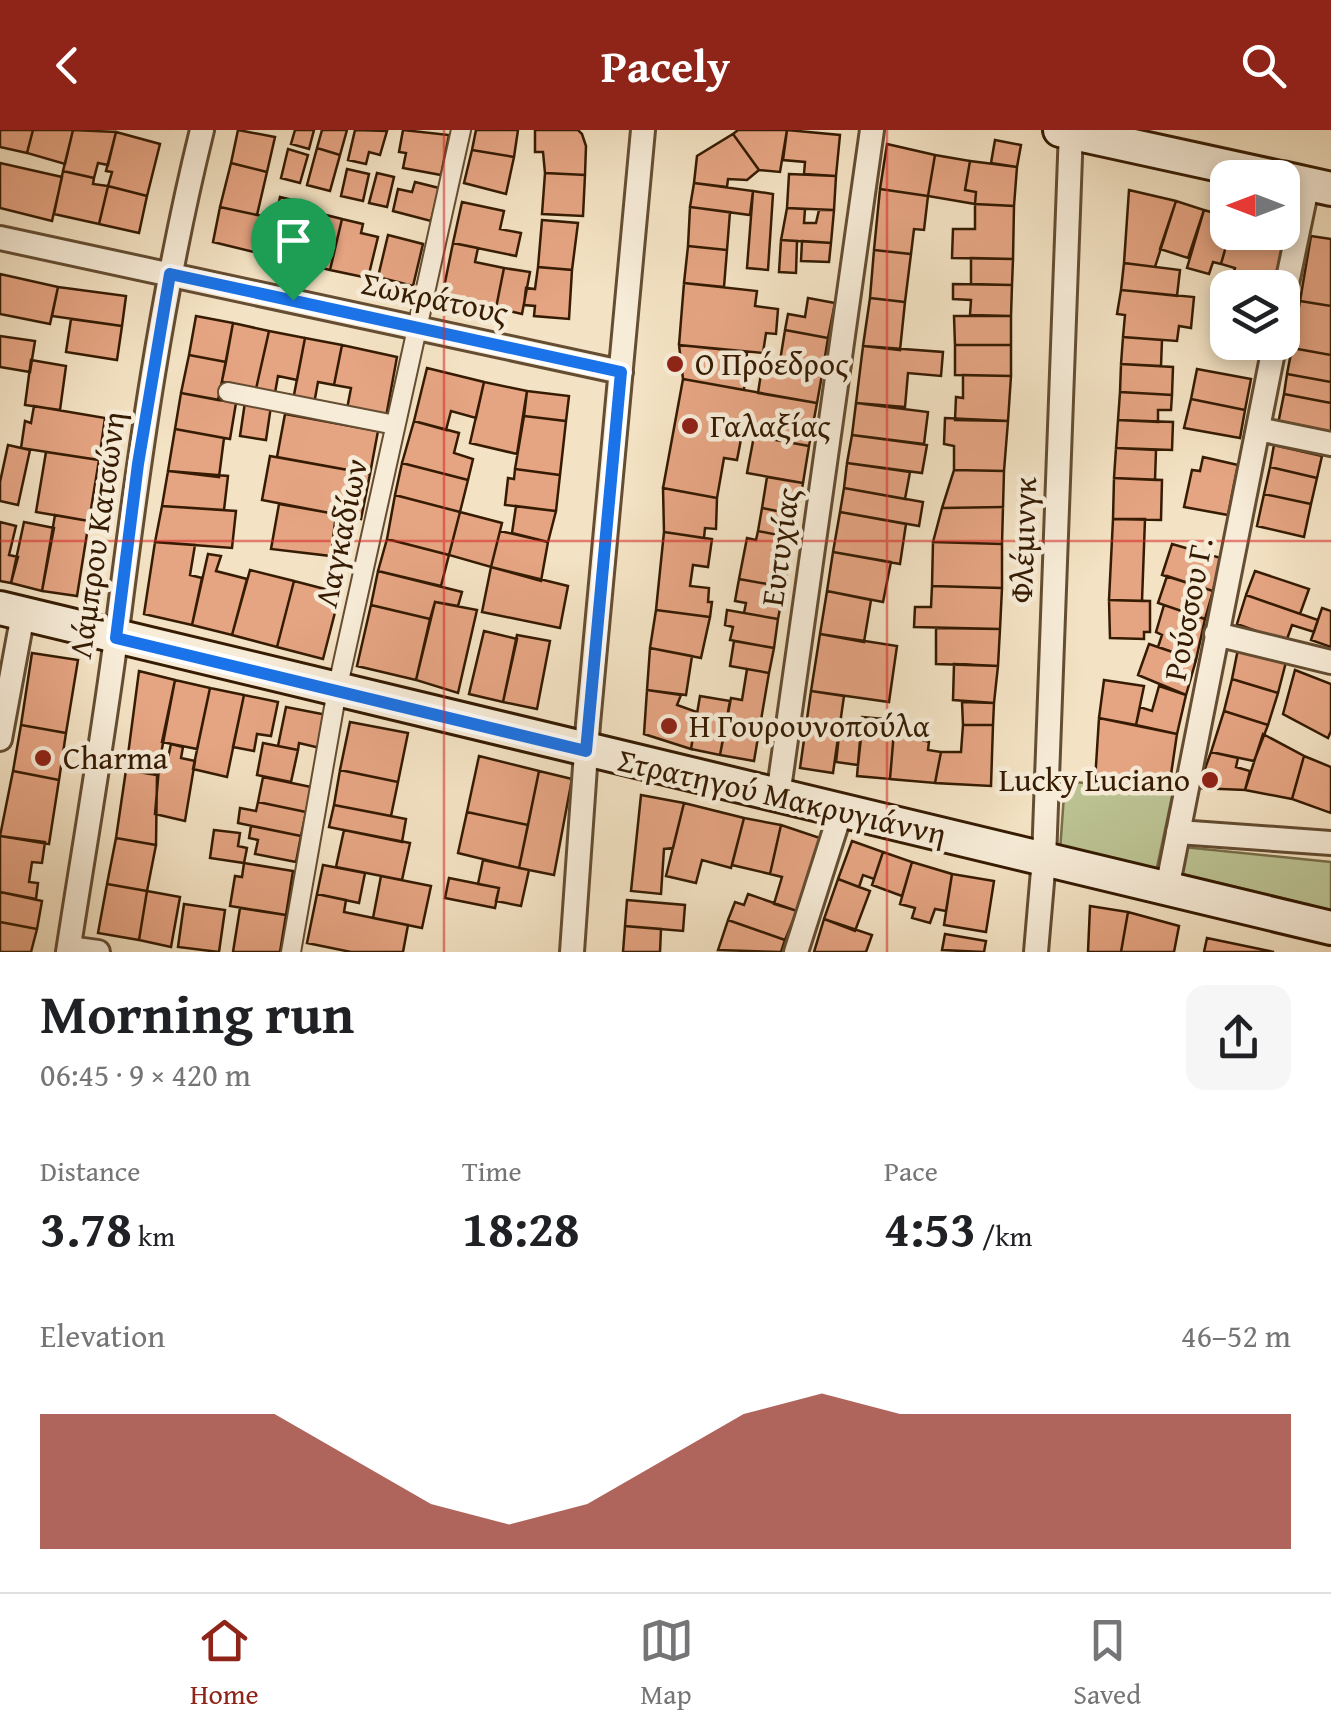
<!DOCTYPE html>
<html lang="en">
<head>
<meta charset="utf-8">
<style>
  :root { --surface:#fff; --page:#f6f6f6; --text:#202124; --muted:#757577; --line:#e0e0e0; --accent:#8f2418 }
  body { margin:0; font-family:"Gentium Book Plus",serif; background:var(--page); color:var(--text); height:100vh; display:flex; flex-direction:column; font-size:38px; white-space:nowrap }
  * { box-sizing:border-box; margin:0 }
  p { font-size:32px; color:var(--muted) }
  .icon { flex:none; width:55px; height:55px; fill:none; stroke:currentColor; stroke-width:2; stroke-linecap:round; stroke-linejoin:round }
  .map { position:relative; height:822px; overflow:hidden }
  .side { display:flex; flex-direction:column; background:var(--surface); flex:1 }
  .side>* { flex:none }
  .needle { width:65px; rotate:270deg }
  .fabs { position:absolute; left:1210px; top:30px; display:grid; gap:20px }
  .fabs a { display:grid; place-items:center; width:90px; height:90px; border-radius:20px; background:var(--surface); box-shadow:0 5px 15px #0003; font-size:50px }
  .pin { position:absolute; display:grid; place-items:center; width:85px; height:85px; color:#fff; margin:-102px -42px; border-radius:50% 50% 50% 0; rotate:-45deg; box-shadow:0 0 10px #0007 }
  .pin .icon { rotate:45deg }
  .round { display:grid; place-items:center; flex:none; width:105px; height:105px; border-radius:20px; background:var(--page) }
  .summary { display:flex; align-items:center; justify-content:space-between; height:170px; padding:0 40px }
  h1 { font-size:55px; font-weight:700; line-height:75px }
  .figures { display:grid; grid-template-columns:repeat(3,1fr); gap:15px; height:170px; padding:10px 40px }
  .figures div { display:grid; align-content:center }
  .figures b { font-size:50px; font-weight:700 }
  .figures small { font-size:28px; font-weight:400 }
  .figures p { font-size:28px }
  .chart { height:280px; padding:20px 40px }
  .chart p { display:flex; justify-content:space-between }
  .chart svg { width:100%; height:180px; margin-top:10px; fill:var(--accent); opacity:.7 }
  header { display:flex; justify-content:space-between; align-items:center; height:130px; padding:0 40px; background:var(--accent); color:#fff; font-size:45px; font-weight:700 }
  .menu { display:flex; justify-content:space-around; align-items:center; height:140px; border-top:2px solid var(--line); background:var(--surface); font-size:28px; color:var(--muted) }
  .menu a { display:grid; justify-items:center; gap:5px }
  .menu .on { color:var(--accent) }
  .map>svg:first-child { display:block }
  .green { fill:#bcc393; stroke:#786f4a; stroke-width:2.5 }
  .building { fill:#e5a482; stroke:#351b02; stroke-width:2.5 }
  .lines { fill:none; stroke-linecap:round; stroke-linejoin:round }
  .pedestrian-casing { stroke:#644d32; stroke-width:22 }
  .minor-casing { stroke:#644d32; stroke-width:28 }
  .secondary-casing { stroke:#351b02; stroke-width:38 }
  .pedestrian { stroke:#f7ecd8; stroke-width:18 }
  .minor { stroke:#f7ecd8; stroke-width:22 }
  .secondary { stroke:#f7ecd8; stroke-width:32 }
  .route-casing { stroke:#fff; stroke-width:20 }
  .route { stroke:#1a73e8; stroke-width:12 }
  .grid { fill:none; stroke:#d62828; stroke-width:2.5; stroke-opacity:0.55 }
  .poi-dot { fill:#8f2418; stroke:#f7ecd8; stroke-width:4 }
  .labels { text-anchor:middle; stroke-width:9; stroke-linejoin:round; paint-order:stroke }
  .street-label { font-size:32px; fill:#351b02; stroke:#f7ecd8 }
  .poi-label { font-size:32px; fill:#351b02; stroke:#f7ecd8; text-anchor:start }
</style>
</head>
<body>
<header><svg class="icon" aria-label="back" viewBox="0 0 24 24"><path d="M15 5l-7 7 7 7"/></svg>Pacely<svg class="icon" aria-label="search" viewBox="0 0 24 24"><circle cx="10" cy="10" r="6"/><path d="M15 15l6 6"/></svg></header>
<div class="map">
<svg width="1331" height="822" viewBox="0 0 1331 822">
  <rect width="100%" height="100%" fill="#f3e2c3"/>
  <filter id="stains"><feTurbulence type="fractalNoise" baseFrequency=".002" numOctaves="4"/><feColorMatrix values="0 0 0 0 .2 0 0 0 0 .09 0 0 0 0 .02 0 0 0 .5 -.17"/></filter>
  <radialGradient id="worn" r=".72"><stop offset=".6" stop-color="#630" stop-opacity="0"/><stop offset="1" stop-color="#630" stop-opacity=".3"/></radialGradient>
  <path class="green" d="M1065,651L1173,662L1156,742L1060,721Z
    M1183,717L1331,732V780L1179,743Z"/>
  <path class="building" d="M0,0H33L27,23L0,17Z
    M33,0H73L65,34L27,23Z
    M73,0L116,2L108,35L98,33L94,48L63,41Z
    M238,0L275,7L267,42L231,33Z
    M295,0H314L309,19L291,14Z
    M322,0H347L340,25L317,18Z
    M355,0L387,1L380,25L369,22L366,34L348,30Z
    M403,0L449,5L441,45L403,38L406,23L399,22Z
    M476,0H518L514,27L472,20Z
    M535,0H578L582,4L586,16L585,45L545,43L543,22H535Z
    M738,0H787L780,42L759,40L733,4Z
    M787,0L840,5L836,46L804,44L805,32L783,30Z
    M116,2L160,14L147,66L108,56L112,42L106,41Z
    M733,4L759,40L747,50L728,49L727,57L694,53L697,26Z
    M995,10L1021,15L1017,37L991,33Z
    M887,14L935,25L928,66L880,59Z
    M317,18L340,25L330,61L307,55Z
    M288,19L308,25L300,53L281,48Z
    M472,20L514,27L506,64L464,53Z
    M935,25L970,31L965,60L976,62L975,74L928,66Z
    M970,31L1017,37L1014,76L975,74L976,62L965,60Z
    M0,33L62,47L52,91L0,78Z
    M231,33L267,42L257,85L220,77Z
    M347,39L369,44L363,71L341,66Z
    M63,41L94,48L93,54L108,56L99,94L54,84Z
    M377,43L394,47L387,77L369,73Z
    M545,43L585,45L583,86L542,84Z
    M789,44L836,46L834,80L787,78Z
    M415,52L439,58L431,91L393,81L398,59L412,62Z
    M694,53L753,61L750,85L690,77Z
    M108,56L147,66L139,103L99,94Z
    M880,59L928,66L924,100L914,99L911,124L874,120Z
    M1129,60L1176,71L1155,137L1124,133Z
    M753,61L773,64L768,140L747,138Z
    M280,67L305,73L292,131L258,123L268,79L277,81Z
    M1176,71L1204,80L1188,128L1160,119Z
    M462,72L504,81L500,99L521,103L516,126L453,113Z
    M975,74L1014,76L1013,129L952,128L953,99H975Z
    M220,77L267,87L258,123L213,112Z
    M690,77L730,82L727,120L688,116Z
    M787,78L805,79L804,93H816L819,80H834L831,113L781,110Z
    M1204,80L1228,87L1230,102L1221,134L1213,132L1209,144L1187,138Z
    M318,83L342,89L330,140L292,131L302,89L316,92Z
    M342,89L363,94L361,103L378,107L368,148L330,140Z
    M542,90L578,93L572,140L538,137Z
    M1230,102L1290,105L1275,158L1232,147L1235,138L1221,134Z
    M388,105L423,114L413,156L378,147Z
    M1311,106L1331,109V176L1300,171Z
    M781,110L797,111L796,143L779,142Z
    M802,111L831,113L829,132L801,131Z
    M453,113L478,118L475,132L504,138L496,178L442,167Z
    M688,116L727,120L724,157L684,153Z
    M874,120L911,124L905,172L870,168Z
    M971,128L1013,129L1012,155L971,154Z
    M1124,133L1180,140L1177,166L1121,160Z
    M538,137L572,140L569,189L534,186L535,176L524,175L526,158L535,159Z
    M504,138L530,142L522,184L496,178Z
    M0,144L58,157L50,194L0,184Z
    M1232,147L1271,158H1229Z
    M684,153L757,161L755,176L778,179L776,204L766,203L763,223L679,215Z
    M953,154L1012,155L1011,186L970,185L971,170L953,169Z
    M58,157L126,166L122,196L52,186Z
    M1121,160L1194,167L1191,198L1179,196L1177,211L1123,207L1125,185L1117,184Z
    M808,168L835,173L828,208L785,200L788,184L805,187Z
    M870,168L905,172L900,220L863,216Z
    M1300,171L1331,176V225L1292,218Z
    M196,186L233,193L226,232L189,225Z
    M954,186H1011V215H955Z
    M71,189L122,196L117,230L66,222Z
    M233,193L269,201L256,259L222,251Z
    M785,200L828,208L823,239L780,231Z
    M269,201L305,208L297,250L278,246L275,263L256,259Z
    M0,206L35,211L30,242L0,237Z
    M1123,207L1162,210L1161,236L1121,234Z
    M305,208L342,215L334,255L318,252L314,274L293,270Z
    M342,215L397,227L386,287L347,279L351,258L334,255Z
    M679,215L747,222L744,260L683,249Z
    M955,215H1011V246L955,245Z
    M863,216L943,222L941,246L908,243L905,277L856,273Z
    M1292,218L1331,225V252L1287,244Z
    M189,225L226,232L218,270L181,263Z
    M31,230L66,236L60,280L25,275Z
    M773,230L823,239L817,273L758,263L762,237L771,239Z
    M1121,234L1173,237L1172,265L1120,262Z
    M427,238L484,252L476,288L451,281L446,300L414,291Z
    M1197,239L1251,249L1245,280L1191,269Z
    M1287,244L1331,252V273L1284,264Z
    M963,245L1011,246L1008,291L955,290L956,267L963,268Z
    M683,249L817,273L809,316L742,304L737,330L724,328L717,368L663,358Z
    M484,252L527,261L517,324L470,313Z
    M527,261L569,266L566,291L524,286Z
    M1120,262L1172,265L1171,280H1158V292L1118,290Z
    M181,263L236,273L230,309L175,299Z
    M1284,264L1331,273V303L1278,294Z
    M1191,269L1245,280L1240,308L1184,298Z
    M245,272L271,276L266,310L240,306Z
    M856,273L928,282L924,314L852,305Z
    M34,276L105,288L99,330L21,318L25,291L31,293Z
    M285,284L378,301L370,344L277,327Z
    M524,286L566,291L560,345L515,339Z
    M945,288L1008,291L1004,341L954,340V316L944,314Z
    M1118,290L1173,292L1172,320L1116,318Z
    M414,291L459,303L454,323L473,329L468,350L402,333Z
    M175,299L224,308L219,347L168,341Z
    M852,305L927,315L922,343L847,333Z
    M754,306L809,316L803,353L747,343Z
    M8,315L30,320L18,375L0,371V352Z
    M1274,315L1322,326L1317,348L1270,337Z
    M1116,318L1156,320L1155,350L1114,348Z
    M46,322L99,330L89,391L36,382Z
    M270,326L370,344L361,389L262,370Z
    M1203,327L1238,335L1228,385L1184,377L1192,340L1200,341Z
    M402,333L468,350L460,382L395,365Z
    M847,333L910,342L905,369L844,358Z
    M1270,337L1317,348L1311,374L1264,364Z
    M515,339L560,345L556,381L505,375L508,348L514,349Z
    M954,340L1004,341L1003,377L942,378Z
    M168,341L228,346L224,380L162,376Z
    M767,347L803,353L797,385L762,378Z
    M1114,348L1162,350L1161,390L1113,389Z
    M663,358L717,368L716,399L705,398L704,408L664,402Z
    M844,358L923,372L919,396L840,382Z
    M1264,364L1311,374L1304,407L1257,396Z
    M395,365L460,382L449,425L387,409Z
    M279,374L336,384L331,426L271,419Z
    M162,376L236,381L232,418L155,412Z
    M516,376L556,381L548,412L512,403Z
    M1003,377L1002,414L933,412L942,378Z
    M762,378L797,385L793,408L758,401Z
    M460,382L502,393L491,437L449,425Z
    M840,382L906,394L900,434L833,422Z
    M55,385L89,391L77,466L42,461Z
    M1113,389H1145L1142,471L1109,470Z
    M0,392L16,396L9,425L18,427L11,453L0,451Z
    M24,392L54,398L42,461L11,453Z
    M500,401L548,412L541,451L491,437Z
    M758,401L793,408L784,457L739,449L747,408L756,410Z
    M664,402L712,409L708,437L693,435L690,456L709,458L708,472H712L710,487L656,480Z
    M387,409L449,425L441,456L378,441Z
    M155,412L195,415L190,445L202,448L192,495L144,484Z
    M933,412L1002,414V458L932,456Z
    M1172,414L1221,428L1213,461L1162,445Z
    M833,422L891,432L883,472L827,461Z
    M208,424L221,426L216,441L247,449L232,505L192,495Z
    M491,437L568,456L560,498L482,482Z
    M250,440L294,451L277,517L232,505Z
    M378,441L462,462L458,476L435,472L430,489L371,475Z
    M1255,441L1309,459L1300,484L1246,465Z
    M1167,446L1213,461L1205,489L1158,473Z
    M739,449L784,457L778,489L744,483L746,473L735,471Z
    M294,451L340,463L323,529L277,517Z
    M932,456L1002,458L1000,499L914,497L915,477H931Z
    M827,461L871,470L864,512L820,504Z
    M1246,465L1318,490L1314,502L1292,495L1286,512L1237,494Z
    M1109,470L1150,471V502H1144V509L1110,508Z
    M435,472L477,480L458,563L416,550Z
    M371,475L430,489L416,550L357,536Z
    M1164,475L1205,489L1196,530L1158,517L1162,505L1156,502Z
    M1322,478L1331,481V517L1311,510Z
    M656,480L710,487L701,528L650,518Z
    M727,480L778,489L774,518L730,510L733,497L725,495Z
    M936,498L1000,499L998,536L936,534Z
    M484,501L517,509L503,572L469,564Z
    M820,504L897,516L889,572L811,561Z
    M517,505L550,511L537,579L503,572Z
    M734,511L774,518L769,543L730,536Z
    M1149,514L1196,530L1186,565L1138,545Z
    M650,518L692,526L686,565L647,560Z
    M1238,519L1286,532L1278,563L1232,549Z
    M32,523L78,530L66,603L21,595Z
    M954,534L998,536L994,573L953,570Z
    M747,539L769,543L754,631L720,625L731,568L742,570Z
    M1295,540L1331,554V601L1328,608L1283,584Z
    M139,541L175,550L157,645L126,640Z
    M1232,549L1278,563L1268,595L1224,581Z
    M175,550L210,558L197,619L162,612Z
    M1104,550L1144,556L1136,595L1099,588Z
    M1159,556L1186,565L1177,604L1136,595L1140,577L1152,581Z
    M210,558L244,565L227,647L193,639Z
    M647,560L681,565L677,575L697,582L691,619L644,604Z
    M811,561L844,566L833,643L800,638Z
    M244,565L278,572L271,606L257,604L254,621L233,617Z
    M700,566L730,571L720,625L691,619Z
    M962,572L994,573L993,595H963Z
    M286,577L327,585L320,618L299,613L298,620L278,616Z
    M1224,581L1268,595L1254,631L1211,622Z
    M862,587L895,590L890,649L857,646Z
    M1099,588L1177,604L1169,658L1095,651Z
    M350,592L408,603L398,652L340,640Z
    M21,595L66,603L59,650L13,641Z
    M963,595H993L991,656L935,653L941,622H961Z
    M840,597L862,599L858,635L836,632Z
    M894,601L929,612L928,620L941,622L935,653L890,649Z
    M1263,604L1304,626L1292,669L1245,660Z
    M263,613L298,620L291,652L257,645Z
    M171,614L183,617L181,628L195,631L185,691L155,684L160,626L168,628Z
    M1211,622L1238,628L1236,637L1250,641L1245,660L1198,658Z
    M479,626L539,641L528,695L467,682Z
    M1304,626L1331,637V683L1292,669Z
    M126,640L157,645L156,715L116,708Z
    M340,640L398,652L391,686L334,675Z
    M13,641L59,650L49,714L0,706Z
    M539,641L572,649L554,745L519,738Z
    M263,647L311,657L306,682L258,672Z
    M641,665L684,673L673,718L664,719L661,764L631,761Z
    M258,672L306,682L301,706L238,693L240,678L256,681Z
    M684,673L744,688L731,738L702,730L696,753L666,746Z
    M334,675L406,689L402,712L329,697Z
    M467,682L528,695L519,738L458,723Z
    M744,688L781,695L770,744L732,735Z
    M781,695L820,708L797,781L774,774L782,747L770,744Z
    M251,696L301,706L296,732L255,724L258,710L249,708Z
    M214,700L240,703L238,716L247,718L244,733L210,728Z
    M344,700L410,713L402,750L336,737Z
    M0,706L45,712L42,733L32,732L29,752L38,753L36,769L0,762Z
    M116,708L156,715L147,761L107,754Z
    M852,711L883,722L874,749L863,745L859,757L838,749Z
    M883,722L912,732L902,766L872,755Z
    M483,730L529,740L521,776L496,771L499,758L478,754Z
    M912,732L952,744L946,781L935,779L930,793L912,788L915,778L900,774Z
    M244,733L293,741L286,785L230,776L235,746L242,747Z
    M323,735L365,743L359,773L317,764Z
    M952,744L994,751L986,802L944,795Z
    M381,746L431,756L422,798L373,788Z
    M449,748L499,758L495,778L445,768Z
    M838,749L870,761L855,801L824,789Z
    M107,754L147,761L139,810L98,803Z
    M147,761L180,767L171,817L139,810Z
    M0,762L42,771L37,799L0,792Z
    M317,764L346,770L344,782L408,795L403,822H351L307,813Z
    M748,764L797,781L785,810L728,790L735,772L744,775Z
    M627,770L685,775L683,801L625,796Z
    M184,774L225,780L219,822L178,817Z
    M1090,776L1128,782L1121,822H1088Z
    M240,778L286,785L280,822H233Z
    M1128,782L1179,796L1174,822H1121Z
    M824,789L872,805L866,822H814Z
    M728,790L785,810L781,822L718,820Z
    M0,792L37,799L31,822H0Z
    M625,796L661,799L660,822H623Z
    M945,804L986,811L984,822L942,820Z
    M1207,808L1274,822H1204Z"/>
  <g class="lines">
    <defs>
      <path id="pedestrian" d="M228,262L395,295
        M291,822L337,560L461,0"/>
      <path id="minor" d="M0,108L621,242
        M1282,177L1308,53
        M1258,299L1331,314
        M1216,504L1331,532
        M0,609L23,484
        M778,666L872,0
        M1178,702L1331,713
        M1167,759L1275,212
        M69,818L98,822
        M68,822C85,712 104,603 118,493C139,327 162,162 202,0
        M572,822L588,594L643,0
        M796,822L841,681
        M1036,822L1044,729L1071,0"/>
      <path id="secondary" d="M1060,0L1280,48
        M1282,48L1331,59
        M0,478L1331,798"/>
    </defs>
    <use href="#pedestrian" class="pedestrian-casing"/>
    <use href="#minor" class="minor-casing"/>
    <use href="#secondary" class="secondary-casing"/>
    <use href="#pedestrian" class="pedestrian"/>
    <use href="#minor" class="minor"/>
    <use href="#secondary" class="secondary"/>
  </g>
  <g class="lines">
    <defs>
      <path id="route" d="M170,144L621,242L586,621L116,508L138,334Z"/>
    </defs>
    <use href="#route" class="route-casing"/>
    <use href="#route" class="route"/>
  </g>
  <path class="grid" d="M444,0V822M887,0V822M0,411H1331"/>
  <g class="poi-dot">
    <circle cx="675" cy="234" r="10"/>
    <circle cx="690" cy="296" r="10"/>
    <circle cx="669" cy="596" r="10"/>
    <circle cx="43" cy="628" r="10"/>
    <circle cx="1210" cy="650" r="10"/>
  </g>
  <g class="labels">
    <g class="street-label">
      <text transform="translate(435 168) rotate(12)" y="11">Σωκράτους</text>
      <text transform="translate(341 403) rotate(-78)" y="11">Λαγκαδίων</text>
      <text transform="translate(97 405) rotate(-82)" y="11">Λάμπρου Κατσώνη</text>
      <text transform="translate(1023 410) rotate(-88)" y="11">Φλέμινγκ</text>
      <text transform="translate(780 417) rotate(-82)" y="11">Ευτυχίας</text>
      <text transform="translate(1188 479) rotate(-79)" y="11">Ρούσσου Γ.</text>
      <text transform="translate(782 667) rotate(13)" y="11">Στρατηγού Μακρυγιάννη</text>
    </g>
    <g class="poi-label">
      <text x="695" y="245">Ο Πρόεδρος</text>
      <text x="710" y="307">Γαλαξίας</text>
      <text x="689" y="607">Η Γουρουνοπούλα</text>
      <text x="63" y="639">Charma</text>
      <text x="1190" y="661" text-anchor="end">Lucky Luciano</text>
    </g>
  </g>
  <rect width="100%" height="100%" filter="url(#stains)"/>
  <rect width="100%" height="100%" fill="url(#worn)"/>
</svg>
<div class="fabs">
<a><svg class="needle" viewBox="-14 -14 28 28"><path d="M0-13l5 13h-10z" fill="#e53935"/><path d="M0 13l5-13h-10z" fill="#757577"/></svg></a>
<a><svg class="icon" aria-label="layers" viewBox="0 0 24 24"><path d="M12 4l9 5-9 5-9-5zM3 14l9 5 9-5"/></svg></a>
</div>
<div class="pin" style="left:293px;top:170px;background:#1e9e55"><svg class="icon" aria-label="arrive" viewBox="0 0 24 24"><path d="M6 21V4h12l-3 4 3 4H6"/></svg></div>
</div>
<section class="side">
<div class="summary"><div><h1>Morning run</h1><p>06:45 · 9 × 420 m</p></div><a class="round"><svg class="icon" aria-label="share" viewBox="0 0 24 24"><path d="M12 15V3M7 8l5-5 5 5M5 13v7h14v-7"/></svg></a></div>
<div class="figures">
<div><p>Distance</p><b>3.78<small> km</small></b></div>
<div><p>Time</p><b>18:28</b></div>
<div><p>Pace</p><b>4:53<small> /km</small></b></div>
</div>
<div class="chart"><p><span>Elevation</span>46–52 m</p>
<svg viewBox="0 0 160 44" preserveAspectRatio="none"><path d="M0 44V11L10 11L20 11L30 11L40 22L50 33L60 38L70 33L80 22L90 11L100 6L110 11L120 11L130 11L140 11L150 11L160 11V44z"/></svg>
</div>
</section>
<nav class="menu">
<a class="on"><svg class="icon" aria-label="home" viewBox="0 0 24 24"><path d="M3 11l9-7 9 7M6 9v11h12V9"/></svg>Home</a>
<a><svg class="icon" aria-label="map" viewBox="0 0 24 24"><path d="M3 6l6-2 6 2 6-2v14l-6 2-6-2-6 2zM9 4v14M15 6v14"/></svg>Map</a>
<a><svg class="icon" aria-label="saved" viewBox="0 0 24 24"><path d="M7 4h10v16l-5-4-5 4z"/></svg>Saved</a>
</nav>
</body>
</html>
